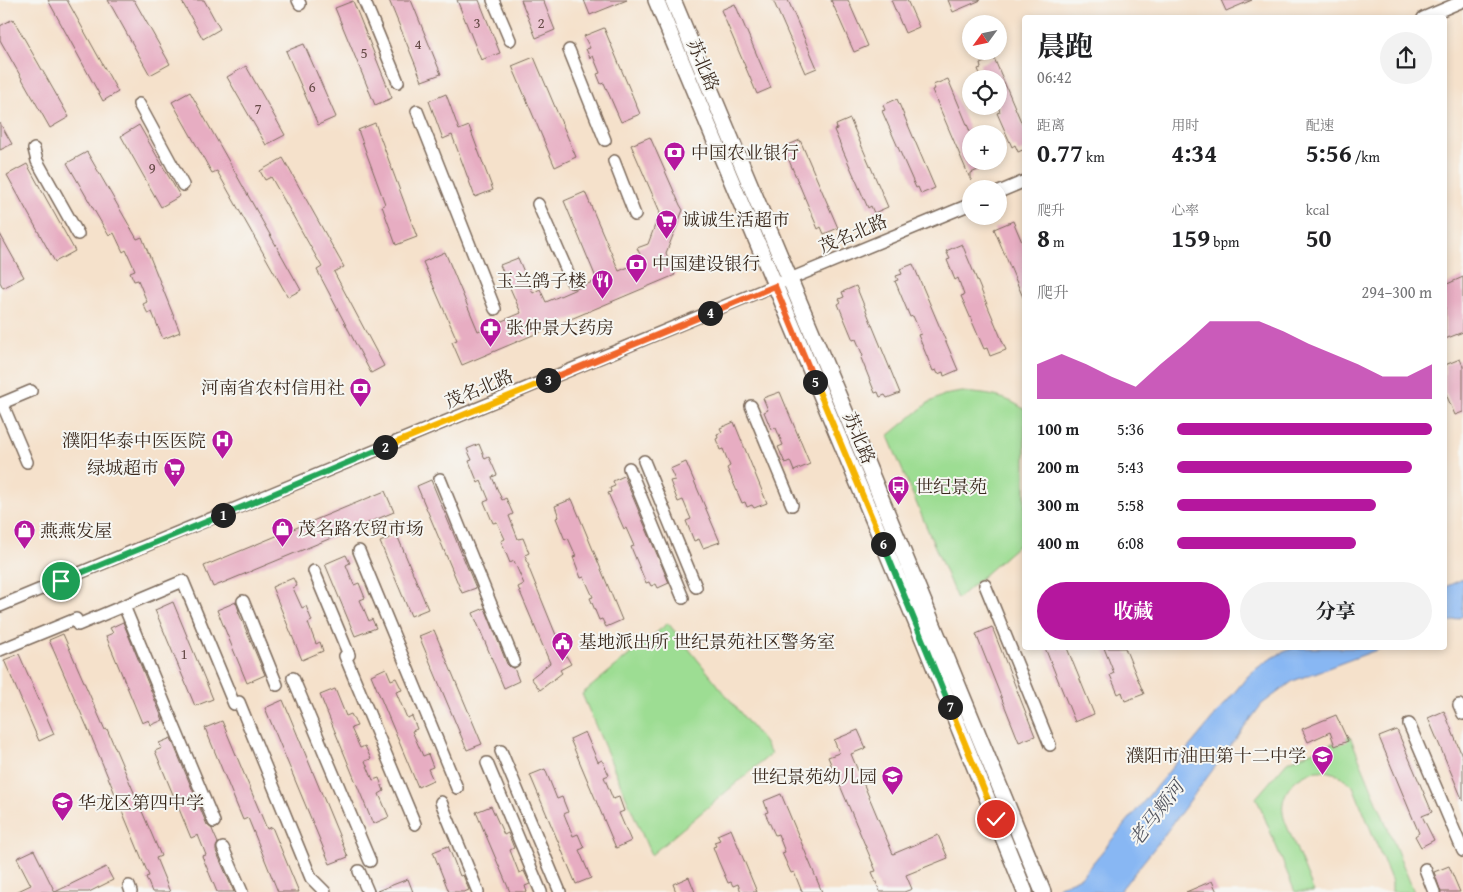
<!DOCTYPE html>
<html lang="zh">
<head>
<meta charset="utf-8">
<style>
  :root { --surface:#fff; --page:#f2f2f2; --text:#202124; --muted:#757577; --accent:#b5179e }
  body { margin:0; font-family:"Gentium Book Plus","Noto Serif SC",serif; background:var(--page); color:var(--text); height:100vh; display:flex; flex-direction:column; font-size:19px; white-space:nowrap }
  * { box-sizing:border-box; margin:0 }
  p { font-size:16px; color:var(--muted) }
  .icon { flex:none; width:28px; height:28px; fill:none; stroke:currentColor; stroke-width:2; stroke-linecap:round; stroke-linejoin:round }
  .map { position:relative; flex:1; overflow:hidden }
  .drawer { position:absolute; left:1022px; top:15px; width:425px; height:635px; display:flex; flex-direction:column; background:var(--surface); border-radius:5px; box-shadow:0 2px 8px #0003 }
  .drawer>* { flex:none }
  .needle { width:32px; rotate:237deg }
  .controls { position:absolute; left:962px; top:15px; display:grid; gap:10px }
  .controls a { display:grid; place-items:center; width:45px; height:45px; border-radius:50%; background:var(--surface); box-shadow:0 2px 8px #0003; font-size:25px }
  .pin { position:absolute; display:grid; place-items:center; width:42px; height:42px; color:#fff; margin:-21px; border:2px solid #fff; border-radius:50%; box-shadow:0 1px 5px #0007 }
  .km { position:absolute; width:25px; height:25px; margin:-12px; border-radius:50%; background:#222; color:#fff; font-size:14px; line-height:25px; text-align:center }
  .round { display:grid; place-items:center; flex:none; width:52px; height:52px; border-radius:26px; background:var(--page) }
  .headline { display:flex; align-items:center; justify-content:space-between; height:85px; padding:0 15px }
  h1 { font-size:28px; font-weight:700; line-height:38px }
  .stats { display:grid; grid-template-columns:repeat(3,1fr); gap:8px; height:85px; padding:5px 15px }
  .stats div { display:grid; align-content:center }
  .stats b { font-size:25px; font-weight:700 }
  .stats small { font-size:14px; font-weight:400 }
  .stats p { font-size:14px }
  .chart { height:140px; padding:10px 15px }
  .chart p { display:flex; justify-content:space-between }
  .chart svg { width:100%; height:90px; margin-top:5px; fill:var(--accent); opacity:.7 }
  .action { display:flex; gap:10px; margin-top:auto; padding:10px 15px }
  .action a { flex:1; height:58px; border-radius:30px; background:var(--accent); color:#fff; font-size:20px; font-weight:700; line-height:58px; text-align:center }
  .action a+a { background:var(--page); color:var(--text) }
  ul { padding:0 15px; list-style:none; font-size:16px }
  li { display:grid; grid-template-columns:80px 60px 1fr; align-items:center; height:38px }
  li i { height:12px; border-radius:6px; background:var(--accent) }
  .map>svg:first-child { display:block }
  .green { fill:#9ddd93; stroke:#6c8458 }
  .water { fill:#88b7f3; stroke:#627088 }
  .building { fill:#e7adc2 }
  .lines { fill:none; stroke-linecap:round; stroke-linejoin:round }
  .minor-casing { stroke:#7c6a5b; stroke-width:14 }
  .major-casing { stroke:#7c6a5b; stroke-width:18 }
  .minor { stroke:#fff; stroke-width:11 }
  .major { stroke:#fff; stroke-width:15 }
  .split-1-casing { stroke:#fff; stroke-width:10 }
  .split-2-casing { stroke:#fff; stroke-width:10 }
  .split-3-casing { stroke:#fff; stroke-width:10 }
  .split-4-casing { stroke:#fff; stroke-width:10 }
  .split-5-casing { stroke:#fff; stroke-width:10 }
  .split-6-casing { stroke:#fff; stroke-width:10 }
  .split-7-casing { stroke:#fff; stroke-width:10 }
  .split-8-casing { stroke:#fff; stroke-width:10 }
  .split-1 { stroke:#22a559; stroke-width:6 }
  .split-2 { stroke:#22a559; stroke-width:6 }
  .split-3 { stroke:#f5b400; stroke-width:6 }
  .split-4 { stroke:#f0652b; stroke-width:6 }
  .split-5 { stroke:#f0652b; stroke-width:6 }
  .split-6 { stroke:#f5b400; stroke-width:6 }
  .split-7 { stroke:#22a559; stroke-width:6 }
  .split-8 { stroke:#f5b400; stroke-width:6 }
  .labels { text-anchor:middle; stroke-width:4; stroke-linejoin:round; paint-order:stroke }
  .number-label { font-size:15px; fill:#664b47 }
  .street-label { font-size:18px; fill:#3b2a1e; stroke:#f6f6f2 }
  .poi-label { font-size:18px; fill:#3b2a1e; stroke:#f6f6f2; text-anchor:start }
  .water-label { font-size:19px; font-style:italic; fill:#52545e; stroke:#f6f6f2 }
</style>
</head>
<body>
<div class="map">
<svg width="1463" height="892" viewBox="0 0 1463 892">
  <rect width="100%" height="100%" fill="#f6f6f2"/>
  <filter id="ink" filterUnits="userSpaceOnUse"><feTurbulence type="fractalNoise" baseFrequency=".02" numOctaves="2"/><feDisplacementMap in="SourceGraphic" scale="10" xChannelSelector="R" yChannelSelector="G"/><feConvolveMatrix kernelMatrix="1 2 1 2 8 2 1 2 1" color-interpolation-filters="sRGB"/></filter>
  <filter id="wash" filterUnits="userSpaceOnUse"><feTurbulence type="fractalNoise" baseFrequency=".0096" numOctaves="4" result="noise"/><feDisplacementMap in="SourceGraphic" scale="20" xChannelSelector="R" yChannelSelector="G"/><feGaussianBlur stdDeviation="1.12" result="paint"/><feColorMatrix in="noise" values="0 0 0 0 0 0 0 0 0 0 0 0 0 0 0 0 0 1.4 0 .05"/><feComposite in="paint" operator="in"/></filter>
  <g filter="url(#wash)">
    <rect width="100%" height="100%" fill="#f5e1cb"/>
    <path class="green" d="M962,392C986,394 1005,395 1025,410V539L957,599L888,436L928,403L944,395Z
      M668,623L764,742L771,754L651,855L582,694Z
      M1350,736L1414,892H1392V882L1353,786C1342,775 1328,768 1311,772C1294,777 1280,794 1283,813C1284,821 1289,830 1292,838C1299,856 1307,874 1314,892H1295L1257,799H1255L1287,762Z"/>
    <path class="water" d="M1463,579V616L1445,624V587Z
      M1294,648H1382L1293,681L1262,704L1156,846L1119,892H1051L1060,886L1081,877L1248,676C1262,663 1277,654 1294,648Z"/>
    <g id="blocks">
      <path class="building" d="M48,0H67L118,92L103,101Z
        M108,0H134L170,64L150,75Z
        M181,0H204L220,29L203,39Z
        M389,0H411L441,74L422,81Z
        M457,0H479L500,53L481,60Z
        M521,0H543L555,30L536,38Z
        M584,0H627L590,15Z
        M773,0H788L817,68L805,73Z
        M831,0H848L868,46L854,52Z
        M891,0H907L919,27L905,33Z
        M948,0H981L953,12Z
        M1221,0H1252L1226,11Z
        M353,1L392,98L375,105L335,8Z
        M735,4L771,88L757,94L721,10Z
        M13,19L69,117L50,128L0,40V26Z
        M604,28L640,114L621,122L604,83L601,84L597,74L600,73L593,56L590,58L586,49L590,48L584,36Z
        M304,44L336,117L318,125L286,51Z
        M534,57L576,157L555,167L512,66Z
        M994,58L1025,131V149L1018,152L1015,145L1012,147L997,113L1000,112L999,109V79H982L978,69L981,68L980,64Z
        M246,66L285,135L266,145L227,77Z
        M948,79L971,134V161H999L971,173V181L932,90L935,89L933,85Z
        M190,92L301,290L288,297L217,171L212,173L172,102Z
        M446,94L459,130L469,126L493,190L475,197L452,135L443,139L429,101Z
        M897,99L935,188L921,194L918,187L916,188L882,111L885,110L883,105Z
        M850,119L888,207L874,213L871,206L868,208L834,130L837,129L836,125Z
        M0,123L12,144L0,150Z
        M375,123L417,237L396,245L382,206L385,204L358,130Z
        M139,125L180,196L161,207L121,136Z
        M650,137L680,205L683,210L666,253L675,275L462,365L452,342L457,340L423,262L445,252L478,331L521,313L500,265L518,258L533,293L540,289L546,302L597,280L564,201L585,192L619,271L643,261L637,248L648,244L660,212L631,145Z
        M800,140L838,228L824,234L821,227L818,229L785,151L788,150L786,146Z
        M87,152L137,239L142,237L180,332L163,339L152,312L148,314L143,304L147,302L138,280L134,281L130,272L135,270L126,250L123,252L114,233L109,236L67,163Z
        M283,158L344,267L334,272L384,366L371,373L317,270L322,267L271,177L265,180L260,171Z
        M27,164L75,251L55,262L7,175Z
        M1013,221L1025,249V302L994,229Z
        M0,234L24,277L3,288L0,282Z
        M962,244L1006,350L990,356L987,348L984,349L961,296L964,295L958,278L955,280L947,260L950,259L946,251Z
        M913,264L958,370L944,376L943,372L938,374L936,370L933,371L918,335L921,334L913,316L910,317L895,281L898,280L896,276L902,274L900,269Z
        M1463,277V332L1445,339V285Z
        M856,286L900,393L887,398L885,395L880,397L878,392L875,393L861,358L863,356L856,339L853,340L838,304L841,302L839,299L844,297L842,292Z
        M1460,359L1463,366V412L1455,415L1445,392V365Z
        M780,392L810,464L794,471L790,461L785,463L778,447L783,445L776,428L771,429L764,412L768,410L763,398Z
        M734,422L767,503L754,508L752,505L747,507L745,502L742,503L727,468L730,466L723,449L720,450L716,439L718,438L717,434L722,432L720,428Z
        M479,444L485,459L489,457L497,475L492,477L502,500L506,498L513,514L509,516L518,539L523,538L529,553L525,555L529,566H528L560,645L571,664L560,670L562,673L540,690L531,678L550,663L518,587L524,584L514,561L510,563L501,541L505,539L497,522L493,523L484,502L489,500L481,481L478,483L469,461L472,460L467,449Z
        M686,462L720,542L703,548L699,539L694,541L686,521L691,519L683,500L678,502L670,481L675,480L670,469Z
        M624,476L669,583L658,588L656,584L651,586L649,582L646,583L631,547L634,546L626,528L624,529L608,493L611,492L610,488L615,486L613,481Z
        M431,480L476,588L462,593L417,486Z
        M385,491L394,512L213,587L204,566Z
        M572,499L622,620L606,627L602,619L599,620L590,598L593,597L584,577L581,578L573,557L576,556L568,538L565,540L556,518L559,517L555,506Z
        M397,535L428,609L411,616L380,542Z
        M346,555L350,563L346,565L354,585L359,583L365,598L360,600L369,621L372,619L376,628L355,636L325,564Z
        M293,578L297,586L293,588L302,608L306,606L312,621L308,623L316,644L320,642L323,651L302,660L272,587Z
        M173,602L213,699L195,706L155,610Z
        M236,602L239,611H238L265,675L247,683L217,610Z
        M485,608L507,664L510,667L514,668L519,681L504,688L473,613Z
        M123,622L163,720L151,725L149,720L142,723L106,636L113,633L110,628Z
        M992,627L1035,736L1019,742L976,634Z
        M434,630L482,744L467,750L419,636Z
        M63,634L105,730L107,729L161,856L156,858L170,892H152L146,877L149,876L91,736L49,640Z
        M1045,648H1067L1094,714L1075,722Z
        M1104,648H1125L1144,694L1125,701L1122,692L1118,694L1110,675L1114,673Z
        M19,654L54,734L39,741L4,660Z
        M386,668L391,680L396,678L402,690L396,692L407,718L412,716L417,729L412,731L423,756L428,754L433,767L428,769L433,780L418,787L371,675Z
        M335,689L346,716L351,714L357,726L351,728L360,748L365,746L371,759L365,761L373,780L379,778L384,791L379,794L389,817L373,824L320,695Z
        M283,700L348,857L330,864L265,708Z
        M1444,711L1463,758V801L1428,718Z
        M1336,715L1348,741L1335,746L1330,732L1308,742L1302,729Z
        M222,721L267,829L272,827L299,892H278L248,818L243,820L205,728Z
        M858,730L866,748L851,754L893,854L938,835L948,858L906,875L912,889L904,892H880L872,872L876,871L828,757L839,753L834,740Z
        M1397,730L1432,812L1422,816L1434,840L1421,847L1415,836L1419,833L1379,737Z
        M585,732L598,762L602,760L609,775L604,777L613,799L619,797L624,811L619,813L631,841L616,848L570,739Z
        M171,738L207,825L212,829L214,834L218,843L216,847V851L234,892H217L202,856L206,855L198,835L191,838L155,751L162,748L159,743Z
        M545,769L557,799L562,797L568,812L564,814L573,836L578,834L584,848L579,850L591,878L576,884L530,775Z
        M781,794L822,892H802L794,872L791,873L782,853L785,852L778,834L775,835L765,813L768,812L764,801Z
        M491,806L504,835L508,833L514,848L510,850L519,873L524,871L530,884L525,886L527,892H510L476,812Z
        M731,829L757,892H741L738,884L733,886L731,882L728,883L718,860L713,847L716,846L714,842L720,840L717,835Z
        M448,846L460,876L463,875L469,890L464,892H449L433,852Z
        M34,850L55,892H16L31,885L17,858Z
        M1449,866L1460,892H1441L1434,872Z
        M106,867L113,880L89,892H55Z
        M689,877L695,892H676L673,884Z
        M408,879L413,892H377V891Z
        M1212,881L1217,892H1186Z"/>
    </g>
  </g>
  <g filter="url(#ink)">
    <use href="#blocks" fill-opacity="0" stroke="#7c6a5b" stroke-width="1"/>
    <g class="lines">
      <defs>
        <path id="minor" d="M298,0L300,4
          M364,0L398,82
          M493,0L510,40
          M1423,18L1463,1
          M569,50L605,140
          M139,104L183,185
          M417,111L495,309
          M34,149L37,161L78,234
          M614,161L635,215
          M999,192L1025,181
          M538,204L572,282
          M2,403L27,462
          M0,404L31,391
          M751,406L792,505
          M644,461L696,587
          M629,468L683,598
          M440,479L514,661
          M359,551L457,788
          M314,571L349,655
          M985,585L1050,745
          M243,601L277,685
          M0,606L971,204
          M124,606L214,822
          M78,625L183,581L234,704
          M0,650L76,619
          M345,656L415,824
          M293,678L370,861
          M239,702L311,878L325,892
          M1459,705L1463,714
          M1409,724L1463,851
          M501,751L560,892
          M487,763L541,892
          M441,802L478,892
          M223,848L242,892
          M1425,869L1434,892
          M359,871L368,892
          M129,886L131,892"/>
        <path id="major" d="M656,0L923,639L1025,892
          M673,0L862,452L1043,892"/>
      </defs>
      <use href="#minor" class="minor-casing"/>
      <use href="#major" class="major-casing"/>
      <use href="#minor" class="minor"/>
      <use href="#major" class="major"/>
    </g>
  </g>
  <g class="lines" filter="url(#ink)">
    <defs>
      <path id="split-1" d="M61,581L223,515"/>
      <path id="split-2" d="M223,515L385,447"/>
      <path id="split-3" d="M385,447L548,380"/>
      <path id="split-4" d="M548,380L710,313"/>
      <path id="split-5" d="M710,313L775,286L815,382"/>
      <path id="split-6" d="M815,382L883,544"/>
      <path id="split-7" d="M883,544L950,707"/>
      <path id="split-8" d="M950,707L996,819"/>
    </defs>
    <use href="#split-1" class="split-1-casing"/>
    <use href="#split-2" class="split-2-casing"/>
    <use href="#split-3" class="split-3-casing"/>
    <use href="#split-4" class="split-4-casing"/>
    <use href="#split-5" class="split-5-casing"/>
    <use href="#split-6" class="split-6-casing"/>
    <use href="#split-7" class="split-7-casing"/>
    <use href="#split-8" class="split-8-casing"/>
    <use href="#split-1" class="split-1"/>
    <use href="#split-2" class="split-2"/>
    <use href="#split-3" class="split-3"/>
    <use href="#split-4" class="split-4"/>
    <use href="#split-5" class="split-5"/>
    <use href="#split-6" class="split-6"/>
    <use href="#split-7" class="split-7"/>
    <use href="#split-8" class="split-8"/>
  </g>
  <defs>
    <symbol id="bank-pin" viewBox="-11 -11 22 30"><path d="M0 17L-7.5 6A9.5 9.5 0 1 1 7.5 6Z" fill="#b5179e" stroke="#f6f6f2"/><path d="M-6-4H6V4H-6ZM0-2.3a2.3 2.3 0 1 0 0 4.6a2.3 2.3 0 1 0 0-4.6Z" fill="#fff"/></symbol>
    <symbol id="supermarket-pin" viewBox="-11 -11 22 30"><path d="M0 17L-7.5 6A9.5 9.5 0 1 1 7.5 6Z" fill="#b5179e" stroke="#f6f6f2"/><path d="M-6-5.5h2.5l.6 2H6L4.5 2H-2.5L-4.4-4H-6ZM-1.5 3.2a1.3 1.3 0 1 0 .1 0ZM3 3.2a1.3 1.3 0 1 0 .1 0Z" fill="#fff"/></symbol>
    <symbol id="restaurant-pin" viewBox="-11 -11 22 30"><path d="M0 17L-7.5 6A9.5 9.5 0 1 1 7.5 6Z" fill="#b5179e" stroke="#f6f6f2"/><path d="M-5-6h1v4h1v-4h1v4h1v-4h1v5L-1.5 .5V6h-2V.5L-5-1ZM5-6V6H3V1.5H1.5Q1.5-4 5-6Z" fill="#fff"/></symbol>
    <symbol id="pharmacy-pin" viewBox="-11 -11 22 30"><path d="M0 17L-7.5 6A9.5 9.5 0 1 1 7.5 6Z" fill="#b5179e" stroke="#f6f6f2"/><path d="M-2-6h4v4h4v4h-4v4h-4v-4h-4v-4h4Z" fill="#fff"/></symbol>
    <symbol id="hospital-pin" viewBox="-11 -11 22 30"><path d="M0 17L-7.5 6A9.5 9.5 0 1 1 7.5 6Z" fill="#b5179e" stroke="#f6f6f2"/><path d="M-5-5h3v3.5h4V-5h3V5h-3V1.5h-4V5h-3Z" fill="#fff"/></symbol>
    <symbol id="bus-pin" viewBox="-11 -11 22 30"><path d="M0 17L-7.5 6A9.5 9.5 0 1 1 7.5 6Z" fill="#b5179e" stroke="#f6f6f2"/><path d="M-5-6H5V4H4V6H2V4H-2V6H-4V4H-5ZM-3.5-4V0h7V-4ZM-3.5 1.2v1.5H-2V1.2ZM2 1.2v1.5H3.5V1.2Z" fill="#fff"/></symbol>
    <symbol id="shop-pin" viewBox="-11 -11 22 30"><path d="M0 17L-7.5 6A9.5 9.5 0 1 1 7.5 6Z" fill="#b5179e" stroke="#f6f6f2"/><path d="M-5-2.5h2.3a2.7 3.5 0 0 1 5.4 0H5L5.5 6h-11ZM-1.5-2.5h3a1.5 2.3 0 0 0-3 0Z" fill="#fff"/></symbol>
    <symbol id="civic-pin" viewBox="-11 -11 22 30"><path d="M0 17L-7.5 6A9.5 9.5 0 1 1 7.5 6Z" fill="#b5179e" stroke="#f6f6f2"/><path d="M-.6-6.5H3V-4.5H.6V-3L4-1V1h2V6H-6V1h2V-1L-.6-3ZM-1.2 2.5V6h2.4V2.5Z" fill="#fff"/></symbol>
    <symbol id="school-pin" viewBox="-11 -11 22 30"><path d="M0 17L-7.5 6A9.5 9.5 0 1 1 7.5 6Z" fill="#b5179e" stroke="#f6f6f2"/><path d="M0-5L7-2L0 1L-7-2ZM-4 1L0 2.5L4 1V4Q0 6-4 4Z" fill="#fff"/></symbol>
  </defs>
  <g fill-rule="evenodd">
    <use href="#bank-pin" x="662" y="140" width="25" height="34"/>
    <use href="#supermarket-pin" x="654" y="208" width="25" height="34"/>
    <use href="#bank-pin" x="624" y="252" width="25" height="34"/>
    <use href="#restaurant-pin" x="590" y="268" width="25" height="34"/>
    <use href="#pharmacy-pin" x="478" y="316" width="25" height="34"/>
    <use href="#bank-pin" x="348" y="376" width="25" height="34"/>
    <use href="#hospital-pin" x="210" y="428" width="25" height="34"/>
    <use href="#supermarket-pin" x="162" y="456" width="25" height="34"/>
    <use href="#bus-pin" x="886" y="474" width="25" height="34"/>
    <use href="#shop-pin" x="270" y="516" width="25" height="34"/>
    <use href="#shop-pin" x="12" y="518" width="25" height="34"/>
    <use href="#civic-pin" x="550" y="630" width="25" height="34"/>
    <use href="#school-pin" x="1310" y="744" width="25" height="34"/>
    <use href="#school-pin" x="880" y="764" width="25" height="34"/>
    <use href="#school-pin" x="50" y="790" width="25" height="34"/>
  </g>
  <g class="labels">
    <g class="number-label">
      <text x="477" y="28">3</text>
      <text x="541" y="28">2</text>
      <text x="418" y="49">4</text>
      <text x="364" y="58">5</text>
      <text x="312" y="92">6</text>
      <text x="258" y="114">7</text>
      <text x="152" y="173">9</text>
      <text x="184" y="659">1</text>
    </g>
    <g class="street-label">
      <text transform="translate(703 65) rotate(67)" y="6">苏北路</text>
      <text transform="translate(853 234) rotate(-23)" y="6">茂名北路</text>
      <text transform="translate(479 389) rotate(-23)" y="6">茂名北路</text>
      <text transform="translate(859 438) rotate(67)" y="6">苏北路</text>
    </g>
    <g class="poi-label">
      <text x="691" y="159">中国农业银行</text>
      <text x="682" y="226">诚诚生活超市</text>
      <text x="652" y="270">中国建设银行</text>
      <text x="586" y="287" text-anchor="end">玉兰鸽子楼</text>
      <text x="506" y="334">张仲景大药房</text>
      <text x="345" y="394" text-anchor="end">河南省农村信用社</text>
      <text x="206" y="447" text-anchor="end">濮阳华泰中医医院</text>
      <text x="159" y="474" text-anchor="end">绿城超市</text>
      <text x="915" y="493">世纪景苑</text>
      <text x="298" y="535">茂名路农贸市场</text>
      <text x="40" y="537">燕燕发屋</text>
      <text x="579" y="648">基地派出所 世纪景苑社区警务室</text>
      <text x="1306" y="762" text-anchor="end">濮阳市油田第十二中学</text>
      <text x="877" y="783" text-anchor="end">世纪景苑幼儿园</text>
      <text x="78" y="809">华龙区第四中学</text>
    </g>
    <g class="water-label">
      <text transform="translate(1156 813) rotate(-52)" y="7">老马颊河</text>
    </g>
  </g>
</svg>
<div class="controls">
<a><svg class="needle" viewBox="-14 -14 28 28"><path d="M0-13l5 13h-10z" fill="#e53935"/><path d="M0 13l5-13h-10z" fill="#757577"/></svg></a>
<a><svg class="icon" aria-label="locate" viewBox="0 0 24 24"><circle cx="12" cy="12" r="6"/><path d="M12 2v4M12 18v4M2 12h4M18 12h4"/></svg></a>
<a>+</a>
<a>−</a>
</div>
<div class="pin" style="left:61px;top:581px;background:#1e9e55"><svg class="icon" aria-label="arrive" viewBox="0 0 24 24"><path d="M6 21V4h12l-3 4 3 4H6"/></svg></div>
<div class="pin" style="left:996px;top:819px;background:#d93025"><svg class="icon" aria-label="check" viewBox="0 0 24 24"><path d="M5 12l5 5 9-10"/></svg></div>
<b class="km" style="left:223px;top:515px">1</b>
<b class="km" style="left:385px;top:447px">2</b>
<b class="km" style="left:548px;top:380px">3</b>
<b class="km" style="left:710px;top:313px">4</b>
<b class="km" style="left:815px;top:382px">5</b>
<b class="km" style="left:883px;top:544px">6</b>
<b class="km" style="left:950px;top:707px">7</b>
<section class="drawer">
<div class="headline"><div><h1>晨跑</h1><p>06:42</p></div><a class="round"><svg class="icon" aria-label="share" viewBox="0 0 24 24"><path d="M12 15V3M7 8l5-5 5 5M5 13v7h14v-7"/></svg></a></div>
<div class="stats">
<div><p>距离</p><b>0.77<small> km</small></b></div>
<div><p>用时</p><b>4:34</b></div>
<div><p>配速</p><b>5:56<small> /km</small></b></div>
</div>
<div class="stats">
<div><p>爬升</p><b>8<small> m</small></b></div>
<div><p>心率</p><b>159<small> bpm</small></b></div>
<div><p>kcal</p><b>50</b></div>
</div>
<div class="chart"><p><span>爬升</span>294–300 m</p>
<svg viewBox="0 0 160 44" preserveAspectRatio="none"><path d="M0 44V27L10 22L20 27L30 33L40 38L50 27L60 17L70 6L80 6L90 6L100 11L110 17L120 22L130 27L140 33L150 33L160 27V44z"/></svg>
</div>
<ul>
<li><b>100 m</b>5:36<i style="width:100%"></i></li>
<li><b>200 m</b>5:43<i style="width:92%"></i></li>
<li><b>300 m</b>5:58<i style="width:78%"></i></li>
<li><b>400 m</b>6:08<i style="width:70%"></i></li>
</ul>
<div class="action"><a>收藏</a><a>分享</a></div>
</section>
</div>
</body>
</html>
